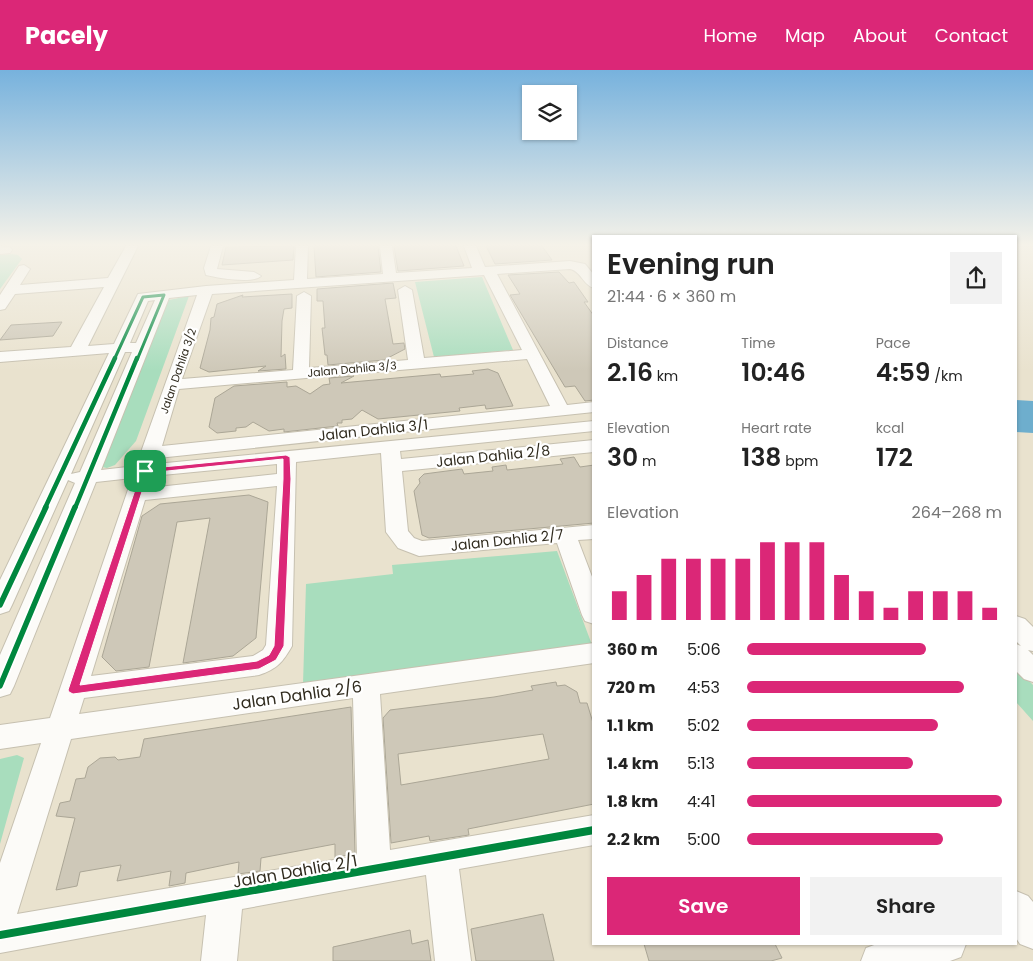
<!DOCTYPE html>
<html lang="en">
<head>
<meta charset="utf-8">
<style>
  :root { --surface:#fff; --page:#f2f2f2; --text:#222; --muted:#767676; --accent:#db2777 }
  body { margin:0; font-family:Poppins,sans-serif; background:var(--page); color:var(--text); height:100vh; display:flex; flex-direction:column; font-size:19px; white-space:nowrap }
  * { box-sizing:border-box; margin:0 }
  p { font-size:16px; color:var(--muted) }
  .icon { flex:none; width:28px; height:28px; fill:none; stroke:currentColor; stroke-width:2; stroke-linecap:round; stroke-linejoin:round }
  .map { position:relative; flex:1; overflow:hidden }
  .sheet { position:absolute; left:592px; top:165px; width:425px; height:710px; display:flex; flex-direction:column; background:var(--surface); border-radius:0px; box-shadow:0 1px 4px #0004 }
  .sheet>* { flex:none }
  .controls { position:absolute; left:522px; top:15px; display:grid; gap:10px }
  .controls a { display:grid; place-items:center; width:55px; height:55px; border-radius:0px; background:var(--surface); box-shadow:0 1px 4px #0004; font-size:25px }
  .pin { position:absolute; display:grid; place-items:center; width:42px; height:42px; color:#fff; margin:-21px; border-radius:10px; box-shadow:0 2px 8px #0006 }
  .round { display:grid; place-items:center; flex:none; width:52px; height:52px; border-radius:0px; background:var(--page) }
  .overview { display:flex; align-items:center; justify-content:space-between; height:85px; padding:0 15px }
  h1 { font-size:28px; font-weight:600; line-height:38px }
  .metrics { display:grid; grid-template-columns:repeat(3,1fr); gap:8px; height:85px; padding:5px 15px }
  .metrics div { display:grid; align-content:center }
  .metrics b { font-size:25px; font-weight:600 }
  .metrics small { font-size:14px; font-weight:400 }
  .metrics p { font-size:14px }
  .chart { height:140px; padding:10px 15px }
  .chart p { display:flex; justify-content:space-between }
  .chart svg { width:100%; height:90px; margin-top:5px; stroke:var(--accent); stroke-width:6 }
  .cta { display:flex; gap:10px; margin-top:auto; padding:10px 15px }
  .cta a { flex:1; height:58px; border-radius:0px; background:var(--accent); color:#fff; font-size:20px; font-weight:600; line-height:58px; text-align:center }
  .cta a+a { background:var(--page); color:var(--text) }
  ul { padding:0 15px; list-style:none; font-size:16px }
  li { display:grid; grid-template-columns:80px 60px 1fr; align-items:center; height:38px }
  li i { height:12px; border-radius:6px; background:var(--accent) }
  header { display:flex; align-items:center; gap:30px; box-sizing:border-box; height:70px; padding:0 25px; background:var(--accent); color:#fff }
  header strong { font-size:24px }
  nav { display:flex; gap:28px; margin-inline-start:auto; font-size:18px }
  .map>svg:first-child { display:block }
  .green { fill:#a8ddbd }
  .water { fill:#6eaecd }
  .building { fill:#cec8b8; stroke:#aba696; fill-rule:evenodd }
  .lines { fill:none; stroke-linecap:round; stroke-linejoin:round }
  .minor-casing { stroke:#c6c0b0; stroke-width:2 }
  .minor { fill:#fcfbf8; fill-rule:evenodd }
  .cycleway-far3-casing { stroke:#fff; stroke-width:5 }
  .cycleway-far2-casing { stroke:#fff; stroke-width:7 }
  .cycleway-far1-casing { stroke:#fff; stroke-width:9 }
  .cycleway-casing { stroke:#fff; stroke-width:11 }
  .cycleway-far3 { stroke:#00873e; stroke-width:3 }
  .cycleway-far2 { stroke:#00873e; stroke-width:4.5 }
  .cycleway-far1 { stroke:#00873e; stroke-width:5.5 }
  .cycleway { stroke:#00873e; stroke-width:8 }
  .route { fill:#db2777; stroke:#fff; fill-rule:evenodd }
  .labels { text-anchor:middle; stroke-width:4.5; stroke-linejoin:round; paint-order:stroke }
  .far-street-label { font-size:11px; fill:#302b1e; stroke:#fff }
  .street-label { font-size:14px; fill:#302b1e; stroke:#fff }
  .near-street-label { font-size:16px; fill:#302b1e; stroke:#fff }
</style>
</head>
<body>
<header>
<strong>Pacely</strong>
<nav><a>Home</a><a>Map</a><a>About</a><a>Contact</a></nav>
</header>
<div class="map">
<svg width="1033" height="891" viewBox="0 0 1033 891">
  <rect width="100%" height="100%" fill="#e9e2ce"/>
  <path class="green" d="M12,184L18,185L22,189L0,219V185Z
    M482,207L513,280L434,287L415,212Z
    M189,226L136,371L115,395L107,398L102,397V390L164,238L169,230Z
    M557,481L592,575L303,614L306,514L393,504L392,495Z
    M1016,597L1033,615V651L1016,632Z
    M17,685L24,688L0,774V689Z"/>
  <path class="water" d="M1016,330L1033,331V363L1016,362Z"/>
  <path class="building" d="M294,176L293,190L222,195L226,177Z
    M314,176H378L381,202L316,207Z
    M394,176H456L464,196L398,201Z
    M486,176H542L552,190L495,194Z
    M559,202L569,213L574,212L588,232H584L594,246V330L585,331L575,316L565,317L510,225L520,224L508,205Z
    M393,213L396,228L385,229L393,274L404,273L405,279L384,290L328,295L327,285H325L322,258H325L323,231H317V219Z
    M292,224V238L284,239L282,251L281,287L285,284L286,299L258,301L266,296L209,302L200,298L210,260L211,248L214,247L217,234L243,225L242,227Z
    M62,252L53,266L0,270L11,255Z
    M488,299L498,303L513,336L486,339L485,335L459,338L460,341L378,349L362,340L352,349L342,350V353H337L338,356L284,362V359L269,361L253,352L246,357L236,358V361L217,363L209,357L215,328L234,316L287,312V317L296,316L310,324L323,315L330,314L329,308L354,306L341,313L440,304L441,307L474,304L472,301Z
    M574,387L580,397L594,395V453L429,468L422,465L414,421L420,413L419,409L424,404L462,399L464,404L493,401L492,397L506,395L507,400L563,394L560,389Z
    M249,425L268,432L256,568L233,586L183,593L210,448L177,452L149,597L116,601L102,587L142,446L160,434Z
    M556,612L557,616L565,615L577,622L580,633H587L594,656V734L468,759L469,765L430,771L429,766L391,773L383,648L390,640L494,627L533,620L531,616ZM543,664L549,689L401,715L398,684Z
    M351,637L355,783L335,788V774L261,788L260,801L238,804L239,792L186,803L185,813L169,816L171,801L117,811L121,795L80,802L77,816L56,820L75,748L56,746L60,733L70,731L76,709L85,708L88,697L100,688L115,687L118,690L140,687L144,669Z
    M543,844L554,891H476L471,859Z
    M410,860L412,874L428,870L431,891H333V877Z
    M644,874H775L782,888L771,891H649Z"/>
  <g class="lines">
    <defs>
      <path id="minor" d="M0,176L10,177L12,180L10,183L0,184Z
        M126,176H138L88,276L114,274L138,224L206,216L294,210L296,176H308L307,209L383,204L380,176H392L396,203L472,198L464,176H476L485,197L570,191L585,194L594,205V218C583,215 581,201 570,199L497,204L567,335L594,332V342L158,388L156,394L594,351V361L400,381L401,389L594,370V382L402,401L408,461L414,468L422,471L594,455V469L578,470L594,512V554L585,551L582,545L557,473L419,486L398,478L386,462L381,383L296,392L292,576C283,592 277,599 259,605L84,628L79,644L594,573V593L380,624L390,780L594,745V775L459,799L471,891H435L426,805L242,839L237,891H201L206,845L0,883V793L41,673L0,679V655L50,648L132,408L96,412L14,616L10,624L0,627V585L75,413L68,410L12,535L9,541L0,544V510L109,283L0,292V282L71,277L104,217L15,224L5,239L0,240V225L19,196L24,195L30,199L20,215L108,208ZM484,205L522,280L424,288L412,220L405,216L398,220L408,290L309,298L311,226L304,222L297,226L293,300L182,309L212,224ZM197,225L136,396L101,400L169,228ZM155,230L136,273H130L148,231ZM125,282H132L80,402L71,404ZM527,289L550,336L162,376L179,319ZM277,394V404L149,418L152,406ZM277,416L266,575L263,580L253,586L91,606L145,430ZM353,628L357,786L17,844L71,669Z
        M211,176H223L217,199L254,202L261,206C253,214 218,208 206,205L204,198Z
        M1016,546L1025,549L1033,557V581L1028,580L1033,585V612L1024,609L1016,601V574L1021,576L1016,571Z
        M1016,821L1028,826L1033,832V879L1020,874L1016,868Z
        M877,874H966L961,887L950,891H861L866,878Z"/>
    </defs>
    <use href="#minor" class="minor-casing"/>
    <use href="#minor" class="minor"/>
    <defs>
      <path id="cycleway-far3" d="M114,290L143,227L164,225L137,290"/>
      <path id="cycleway-far2" d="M45,438L115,288
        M75,438L137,288"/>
      <path id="cycleway-far1" d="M0,535L46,437
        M0,616L75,437"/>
      <path id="cycleway" d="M0,865L594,760"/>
    </defs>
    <use href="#cycleway-far3" class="cycleway-far3-casing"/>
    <use href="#cycleway-far2" class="cycleway-far2-casing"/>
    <use href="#cycleway-far1" class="cycleway-far1-casing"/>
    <use href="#cycleway" class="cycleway-casing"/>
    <use href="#cycleway-far3" class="cycleway-far3"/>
    <use href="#cycleway-far2" class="cycleway-far2"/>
    <use href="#cycleway-far1" class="cycleway-far1"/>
    <use href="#cycleway" class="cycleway"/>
  </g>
  <linearGradient id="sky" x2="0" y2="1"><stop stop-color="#77b2dd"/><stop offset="0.58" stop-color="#f5f2e9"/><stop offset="1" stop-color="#f5f2e9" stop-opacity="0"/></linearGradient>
  <rect width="1033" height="301" fill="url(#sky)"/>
  <path class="route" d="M286,385L290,387L291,409L284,576L276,590L259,599L73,624L69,622L68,620L142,399ZM283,389V409L274,576L269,585L257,591L80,615L148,403Z"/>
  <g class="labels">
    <g class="far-street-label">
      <text transform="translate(352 299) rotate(-5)" y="4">Jalan Dahlia 3/3</text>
      <text transform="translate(178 301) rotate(-71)" y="4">Jalan Dahlia 3/2</text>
    </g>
    <g class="street-label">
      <text transform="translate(373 360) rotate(-6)" y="5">Jalan Dahlia 3/1</text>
      <text transform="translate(493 386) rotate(-6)" y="5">Jalan Dahlia 2/8</text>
      <text transform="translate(507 470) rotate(-6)" y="5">Jalan Dahlia 2/7</text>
    </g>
    <g class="near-street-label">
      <text transform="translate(297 625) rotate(-8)" y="6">Jalan Dahlia 2/6</text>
      <text transform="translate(295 801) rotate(-10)" y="6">Jalan Dahlia 2/1</text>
    </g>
  </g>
</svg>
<div class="controls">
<a><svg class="icon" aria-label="layers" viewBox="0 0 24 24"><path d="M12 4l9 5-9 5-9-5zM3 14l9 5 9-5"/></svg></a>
</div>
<div class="pin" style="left:145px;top:401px;background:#1e9e55"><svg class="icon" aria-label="arrive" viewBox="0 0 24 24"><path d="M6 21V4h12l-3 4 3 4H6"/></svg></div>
<section class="sheet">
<div class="overview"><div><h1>Evening run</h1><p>21:44 · 6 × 360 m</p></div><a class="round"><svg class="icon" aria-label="share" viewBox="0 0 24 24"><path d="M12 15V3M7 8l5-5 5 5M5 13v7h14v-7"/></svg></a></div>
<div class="metrics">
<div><p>Distance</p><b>2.16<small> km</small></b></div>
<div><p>Time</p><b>10:46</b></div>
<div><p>Pace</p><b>4:59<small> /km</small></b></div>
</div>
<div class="metrics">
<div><p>Elevation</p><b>30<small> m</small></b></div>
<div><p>Heart rate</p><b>138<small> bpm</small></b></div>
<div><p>kcal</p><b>172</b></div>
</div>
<div class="chart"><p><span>Elevation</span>264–268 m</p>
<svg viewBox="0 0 160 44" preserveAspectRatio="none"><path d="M5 44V30M15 44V22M25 44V14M35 44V14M45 44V14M55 44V14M65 44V6M75 44V6M85 44V6M95 44V22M105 44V30M115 44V38M125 44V30M135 44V30M145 44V30M155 44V38"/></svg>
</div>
<ul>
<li><b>360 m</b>5:06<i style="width:70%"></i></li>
<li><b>720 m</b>4:53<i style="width:85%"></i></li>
<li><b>1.1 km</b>5:02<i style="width:75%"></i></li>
<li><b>1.4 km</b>5:13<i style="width:65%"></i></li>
<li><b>1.8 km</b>4:41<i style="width:100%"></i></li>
<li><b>2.2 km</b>5:00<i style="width:77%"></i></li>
</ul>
<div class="cta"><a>Save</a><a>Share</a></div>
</section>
</div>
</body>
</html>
